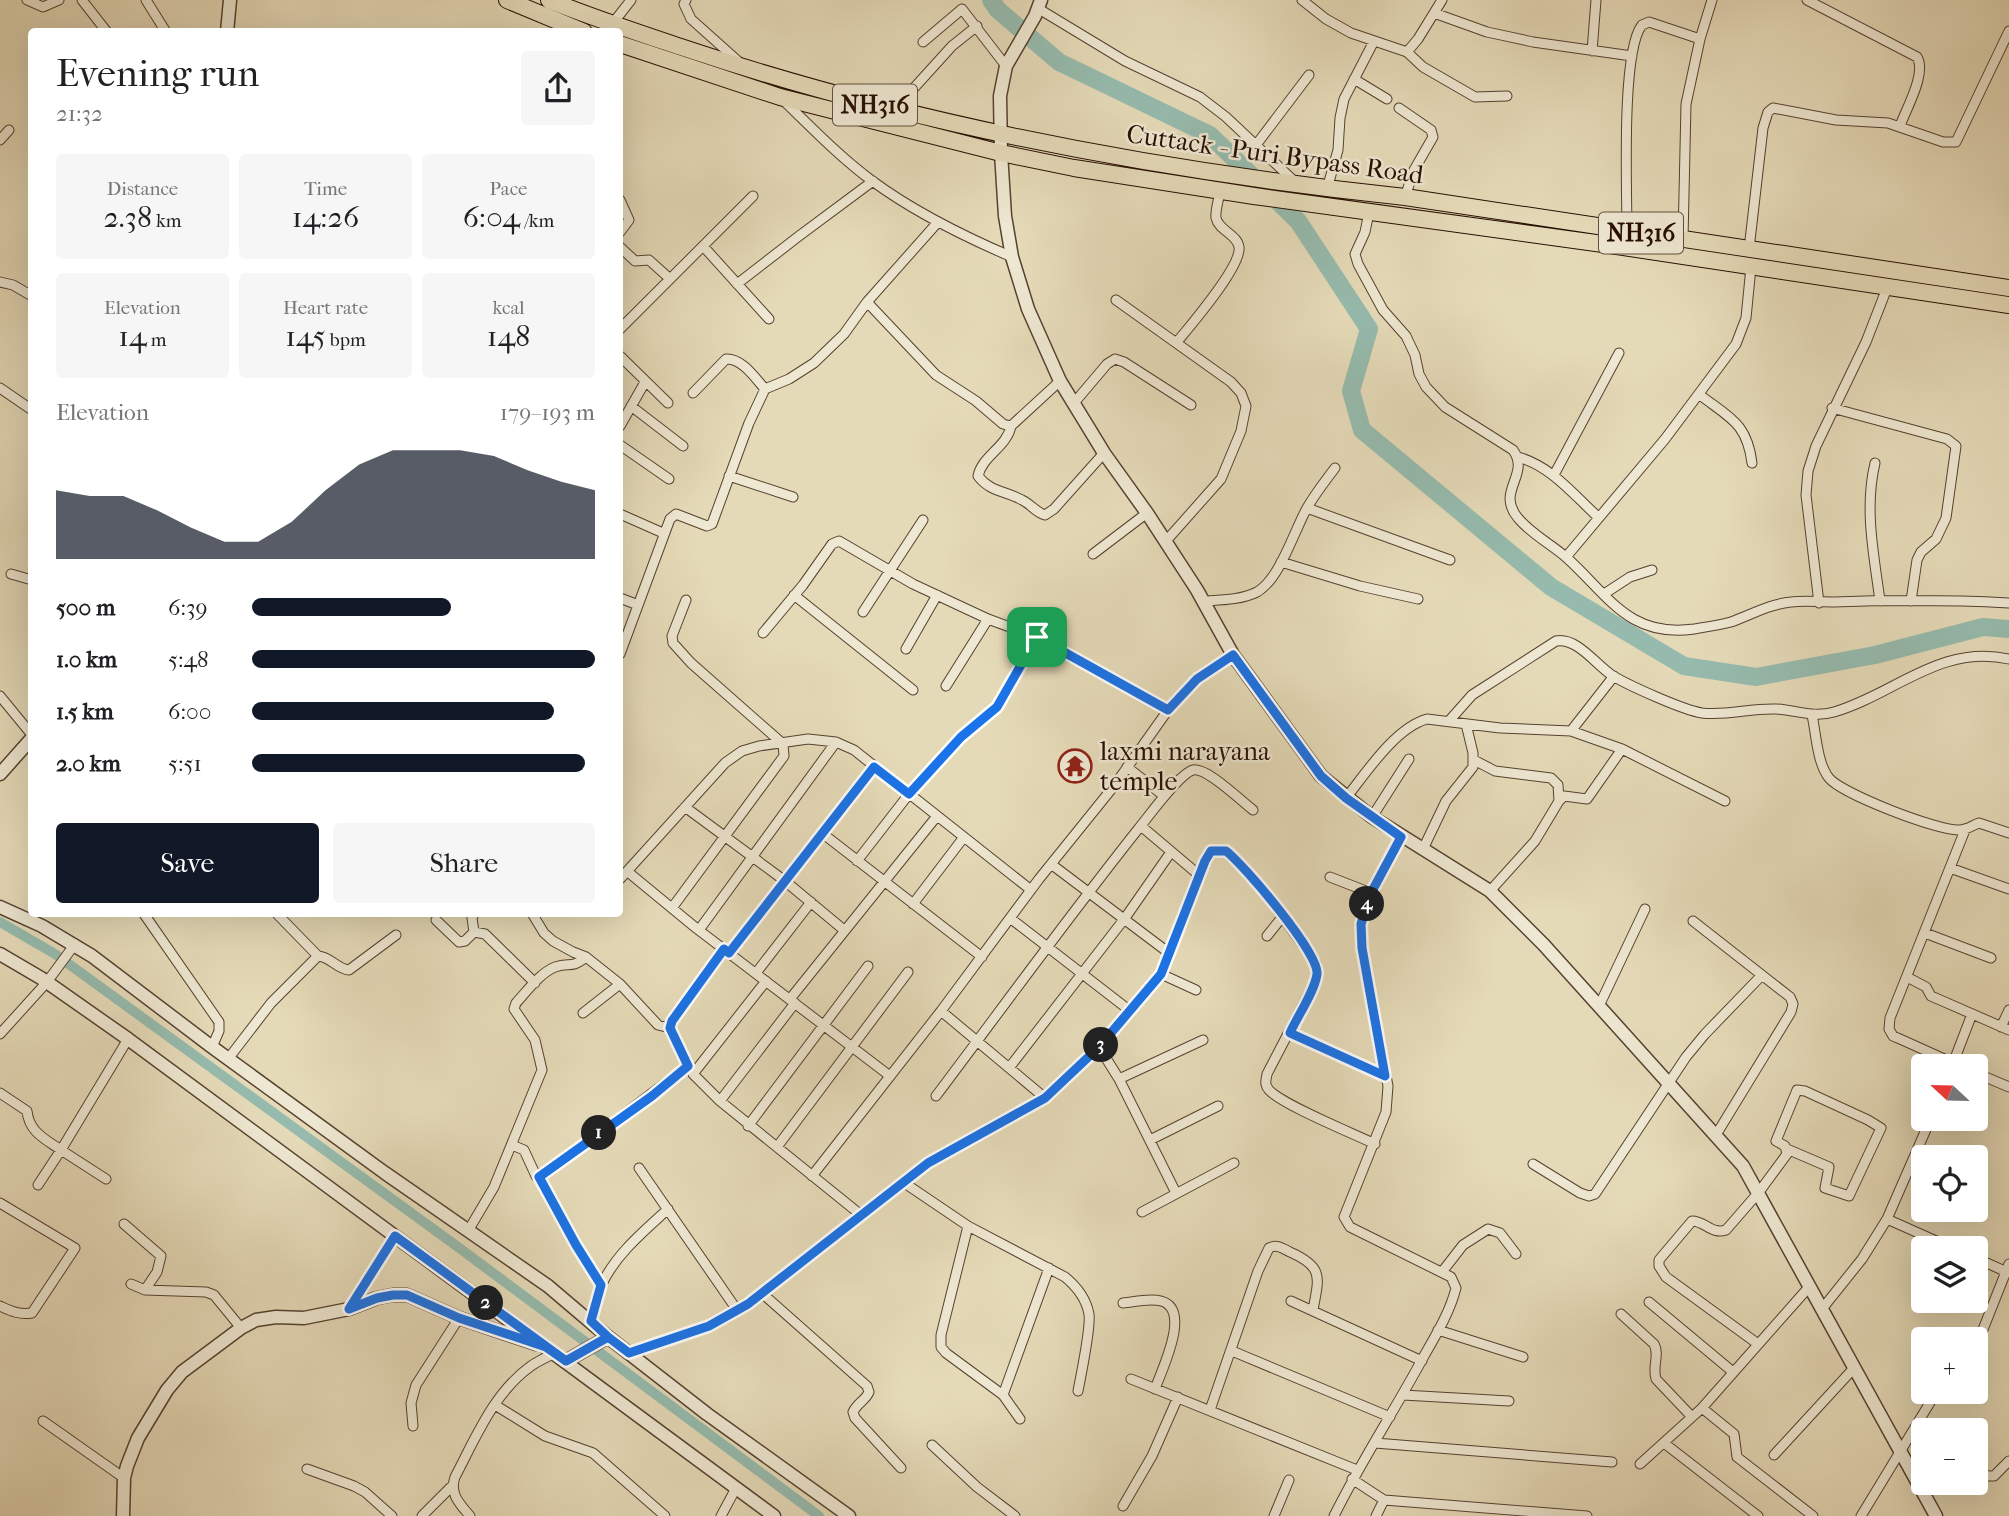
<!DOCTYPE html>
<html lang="en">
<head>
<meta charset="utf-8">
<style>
  :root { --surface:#fff; --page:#f6f6f6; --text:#202124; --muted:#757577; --accent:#111827 }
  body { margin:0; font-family:"IM FELL French Canon",serif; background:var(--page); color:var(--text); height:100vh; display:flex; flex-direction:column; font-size:26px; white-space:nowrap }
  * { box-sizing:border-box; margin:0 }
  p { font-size:23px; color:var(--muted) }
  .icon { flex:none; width:38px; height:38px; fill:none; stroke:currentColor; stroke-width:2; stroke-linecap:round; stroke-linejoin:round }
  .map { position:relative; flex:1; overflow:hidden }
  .sheet { position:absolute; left:28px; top:28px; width:595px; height:889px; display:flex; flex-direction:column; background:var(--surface); border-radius:7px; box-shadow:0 7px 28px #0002 }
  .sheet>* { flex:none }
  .needle { width:46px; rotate:292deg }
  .buttons { position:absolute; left:1911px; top:1054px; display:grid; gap:14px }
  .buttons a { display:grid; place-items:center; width:77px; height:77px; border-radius:7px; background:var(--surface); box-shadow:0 7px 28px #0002; font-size:35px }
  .pin { position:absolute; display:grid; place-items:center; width:60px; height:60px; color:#fff; margin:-30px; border-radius:14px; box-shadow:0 4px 10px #0006 }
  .km { position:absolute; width:35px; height:35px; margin:-18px; border-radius:50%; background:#222; color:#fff; font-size:19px; line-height:35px; text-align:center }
  .round { display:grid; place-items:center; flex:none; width:74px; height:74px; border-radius:7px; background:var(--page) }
  .head { display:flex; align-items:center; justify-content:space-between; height:119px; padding:0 28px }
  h1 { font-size:38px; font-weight:600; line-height:52px }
  .figures { display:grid; grid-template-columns:repeat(3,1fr); gap:10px; height:119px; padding:7px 28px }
  .figures div { display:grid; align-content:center; border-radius:7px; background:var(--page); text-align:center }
  .figures b { font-size:30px; font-weight:600 }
  .figures small { font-size:19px; font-weight:400 }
  .figures p { font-size:19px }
  .chart { height:196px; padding:14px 28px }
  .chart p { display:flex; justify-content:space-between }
  .chart svg { width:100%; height:126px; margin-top:7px; fill:var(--accent); opacity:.7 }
  .action { display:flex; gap:14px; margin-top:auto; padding:14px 28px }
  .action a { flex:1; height:80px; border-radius:7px; background:var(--accent); color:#fff; font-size:28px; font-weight:600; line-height:80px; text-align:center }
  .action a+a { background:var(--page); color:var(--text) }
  ul { padding:0 28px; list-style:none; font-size:23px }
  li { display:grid; grid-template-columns:112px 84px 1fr; align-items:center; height:52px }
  li i { height:18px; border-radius:9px; background:var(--accent) }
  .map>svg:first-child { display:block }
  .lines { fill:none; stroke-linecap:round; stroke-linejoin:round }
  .canal { stroke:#96bbae; stroke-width:10 }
  .river { stroke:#96bbae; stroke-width:18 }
  .minor-casing { stroke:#564130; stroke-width:11 }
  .tertiary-casing { stroke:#564130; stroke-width:15 }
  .trunk-casing { stroke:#270e02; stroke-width:18 }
  .minor { stroke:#eee7d1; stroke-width:9 }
  .tertiary { stroke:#eee7d1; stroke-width:12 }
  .trunk { stroke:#e5dab8; stroke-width:16 }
  .route-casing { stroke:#fff; stroke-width:14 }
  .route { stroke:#1a73e8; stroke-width:9 }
  .labels { text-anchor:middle; stroke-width:5; stroke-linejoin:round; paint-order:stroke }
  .shield { fill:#eee7d1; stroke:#634f40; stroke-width:2 }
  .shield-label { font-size:24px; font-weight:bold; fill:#270e02 }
  .street-label { font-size:26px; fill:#270e02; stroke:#eee7d1 }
  .poi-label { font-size:26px; fill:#270e02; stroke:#eee7d1; text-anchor:start }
</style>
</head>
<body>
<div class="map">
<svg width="2009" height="1516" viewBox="0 0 2009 1516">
  <rect width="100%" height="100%" fill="#e5dab8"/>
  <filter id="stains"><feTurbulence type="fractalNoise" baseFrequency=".00286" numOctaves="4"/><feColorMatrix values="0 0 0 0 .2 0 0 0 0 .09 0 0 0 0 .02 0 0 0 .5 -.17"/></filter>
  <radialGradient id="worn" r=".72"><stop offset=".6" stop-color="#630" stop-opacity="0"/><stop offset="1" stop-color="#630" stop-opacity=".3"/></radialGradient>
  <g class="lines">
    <path class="canal" d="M0,922L55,954L458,1247L819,1516"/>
    <path class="river" d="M991,0L998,10L1059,62L1210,135L1298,221L1369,329L1351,391L1362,430L1551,587L1684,666L1756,677L1875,655L1983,627L2009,629"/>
    <defs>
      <path id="minor" d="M27,0L43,7L59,0
        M82,0L107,32
        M146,0L166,32
        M686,0L684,4L691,19L738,61
        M1302,0L1326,19L1351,33L1407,52L1418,39L1442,0
        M1807,0L1917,57C1927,73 1906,109 1900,126
        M1039,9L1125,61L1200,97L1226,117L1294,181
        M1434,13L1487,32L1533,42L1632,56
        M613,23L631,0
        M923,42L962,9L1006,66
        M1592,51L1596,0
        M1407,52L1423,67L1475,97L1507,96
        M1354,79L1387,99
        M904,99L952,46L977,26
        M784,101C812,128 840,157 871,180C914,212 963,236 1012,257
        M1399,108L1431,130L1433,137L1414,170L1405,197
        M0,140L9,130
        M1256,145L1309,75
        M1327,189L1338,150L1340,118L1344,99L1374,41
        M620,200L629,220L620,232
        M1369,212L1365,232L1355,254L1358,264L1383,310L1406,336L1415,355L1419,374L1426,387L1445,407L1513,450C1531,475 1495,491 1518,518C1531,534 1551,544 1567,558C1609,596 1629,638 1694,629C1706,627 1720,625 1731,622C1751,615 1769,604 1791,602C1805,600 1820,602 1834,602C1892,600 1950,600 2009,603
        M1627,231C1627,191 1621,51 1642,25L1649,22L1700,39
        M1683,239L1686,104L1700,39L1712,0
        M703,246L769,319
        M620,247L635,261L649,260L669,278
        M1749,249L1763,128L1768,112L1773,108L1836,120L1888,123L1943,142H1956L2009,31
        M0,282L13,285L32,296
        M737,284L799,236L873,181
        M1116,300L1231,382L1241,393L1246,406L1241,431L1221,479L1166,541
        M867,302L936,375L976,401L1003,424L1011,426L1060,381
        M620,329L753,196
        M1177,342C1190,326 1242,266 1239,247C1237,234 1219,231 1216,218C1215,210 1219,199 1220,191
        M620,356L668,403
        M0,388L32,410
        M693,393L726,359C742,358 755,378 765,389
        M1700,395C1730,418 1747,423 1752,463
        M1074,403L1107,364L1115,359L1124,362L1191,405
        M631,406L683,446
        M1832,408L1947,439L1956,446L1946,518L1936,539L1921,552L1917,560L1911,601
        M620,426L645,382
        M1011,426C1007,447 982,456 978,476C990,492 1006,491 1022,500C1031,504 1035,512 1045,515L1054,509L1104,453
        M620,445L669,479
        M1518,457C1551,466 1574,495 1598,517
        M1875,463C1864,509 1874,555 1880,601
        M1554,475L1619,353
        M729,476L793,497
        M1307,508L1450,560
        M620,514L663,533
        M1093,554L1147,513
        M1566,557L1665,439L1736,344L1746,318L1751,267
        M1281,562L1360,586L1418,599
        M11,574L32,580
        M1604,594L1630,577L1652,570
        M794,595L913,690
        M620,598L638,605
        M1204,601C1221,600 1241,600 1257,592C1280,579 1294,531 1307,508C1315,494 1325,481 1335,468
        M1819,603L1806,495L1808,471L1816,446L1866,342L1887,288
        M863,612L923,520
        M763,633L803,585L832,544L839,541L913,584L988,619L1037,637L1168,710
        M906,649L937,595
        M620,654L670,519L676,514L707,526L712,524L749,423L765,389L789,379L814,363L844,334L867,302L938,222
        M946,686L988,619
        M0,696L32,735
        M1812,715C1816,733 1817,763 1829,778C1842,794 1938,831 1959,830C1967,830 1973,825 1979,823L2009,833
        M1449,721L1472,695L1556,641C1577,637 1596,665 1613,676C1630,686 1683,710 1702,713C1726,716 1751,708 1776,709C1796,710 1814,718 1834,712C1895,694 1940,644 2009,659
        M1571,731L1614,676
        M1474,760L1495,771L1551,778L1558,785L1559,801
        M1127,767L1164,796
        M1346,798C1366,773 1395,728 1427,719L1500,728L1571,731L1622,749L1725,801
        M685,807L785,881L844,930
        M1372,817L1409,759
        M1141,826L1199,875
        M822,833L982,957
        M1423,849L1446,801L1473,767V753L1466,724
        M857,861L909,794L961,737L997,707L1037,637
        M1051,864L1169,953
        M1950,868L2009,889
        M628,872L696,928L890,1076
        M1330,877L1371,893
        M620,879L725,763L742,751L759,746L808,739L836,742L854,750L1031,890
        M1490,891L1535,841L1559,801L1564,796L1587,799L1622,749
        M913,904L964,837
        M672,908L784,756L783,744L691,663L673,643L672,636L686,600
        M144,914L219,1022V1031L212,1047
        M277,914L318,956
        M474,914L472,918L474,932
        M533,915L544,933L553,941L573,952L586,957L620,984L658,1025L670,1028
        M1010,918L1129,1010
        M436,920L459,942L465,941L474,932L485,934L535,983
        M1693,921L1790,997L1793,1004L1791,1012L1716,1135
        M699,930L836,742
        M1925,933L1991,958
        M1267,936L1283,916
        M724,949L672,1021L670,1028L693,1074L720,1101L861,1215
        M729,953L874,767
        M756,973L811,902
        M1161,974L1196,990
        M1907,977L1926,987L1931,996L2009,1030
        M790,999L937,816
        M1599,1006L1645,909
        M941,1011L1045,1098
        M583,1013L620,984
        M2001,1027L2009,1010
        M1290,1033L1385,1076
        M0,1034L47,982L75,944
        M1099,1047L1119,1079L1176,1193
        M228,1059L271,1003L318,956C331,957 337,969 349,970L396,935
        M1952,1066L1972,1014
        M1960,1066L1900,1039L1893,1036L1889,1029L1890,1018L1965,830
        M1009,1068L1125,918L1171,852
        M1976,1073L2009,1087
        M693,1074L766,981
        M1119,1079L1203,1040
        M0,1093L27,1111C29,1132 45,1139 61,1150L128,1039
        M936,1096C1003,1007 1069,916 1139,828C1149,816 1179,774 1193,770C1207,767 1241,801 1253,810
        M720,1101L795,1003
        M748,1126L868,966
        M1150,1140L1218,1106
        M512,1145L524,1150L536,1176L544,1175L688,1066
        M777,1147L908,972
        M1533,1164L1580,1193L1589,1196L1595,1194L1686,1057L1705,1034L1762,975
        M639,1168L737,1310
        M812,1176L941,1011L1039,879L1114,786L1168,710L1197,679L1233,655
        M539,1177L576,1245L602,1285
        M903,1182L968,1226L1065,1277C1076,1286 1086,1298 1089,1314C1091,1328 1081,1375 1078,1391
        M38,1185L61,1150L106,1179
        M0,1203L75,1248L32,1313C19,1315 11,1311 0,1306
        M1142,1212L1234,1163
        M1887,1219L1952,1248
        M124,1224L161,1256L157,1272L145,1290
        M968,1226L941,1335V1347L946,1353L1003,1395L1020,1419
        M468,1231L494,1187L542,1070L535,1040L514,1009L516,1003C527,991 540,973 555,967C570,961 570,970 586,957
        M1976,1258L2009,1273
        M1442,1272L1463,1245L1488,1229L1500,1233L1516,1254
        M131,1284L145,1290L206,1292L214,1295L241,1328
        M763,1294L867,1386L869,1392C866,1400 857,1403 853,1412L855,1418L901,1468
        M1291,1301L1422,1361
        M1649,1302L1733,1372
        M1123,1303C1134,1302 1149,1298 1161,1301C1192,1309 1162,1369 1155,1389
        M350,1308L395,1236
        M1822,1309L1862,1259L1887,1219L1931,1118
        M1621,1314L1654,1344C1660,1355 1652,1366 1656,1379L1692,1417
        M591,1321C594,1309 597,1295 602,1284C616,1254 644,1231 668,1209
        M1438,1330L1523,1357
        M1758,1344L1666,1277L1659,1266V1260L1692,1221C1705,1221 1712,1235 1726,1230L1759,1192L1787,1154L1785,1146L1776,1141L1797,1090L1805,1091L1868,1120L1881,1128L1849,1196L1825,1188L1829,1167L1787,1149
        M1976,1347L2009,1264
        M1232,1351L1390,1417
        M629,1353L709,1326L748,1304L928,1163L1045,1098L1099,1047L1161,974L1204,861L1211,851H1225L1259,884L1316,963V980L1267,1074C1266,1081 1264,1084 1269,1090C1283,1105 1352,1133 1375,1144
        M1131,1379L1357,1470
        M1003,1395L1049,1268
        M1403,1395L1509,1401
        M495,1405L545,1436L593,1453L665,1516
        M1702,1408L1734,1434L1737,1457L1813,1516
        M1210,1410L1258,1271L1269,1248C1277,1244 1282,1248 1290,1252C1324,1267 1319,1277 1313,1310
        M43,1421L124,1478
        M413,1426L411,1403L416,1385L459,1318
        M1375,1443L1612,1462
        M1664,1443L1758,1516
        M932,1445L977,1487L1015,1516
        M1774,1455L1854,1368
        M1640,1464L1702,1408L1809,1287
        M307,1469L354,1486L365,1492L392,1516
        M1976,1469L1988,1476H1994L2009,1461
        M1352,1479L1384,1500L1587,1516
        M1123,1506L1152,1456L1178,1397
        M422,1516L451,1487
        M470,1516C460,1504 449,1494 455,1477C475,1439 494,1392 531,1366C538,1361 547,1357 555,1353
        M721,1516L736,1488
        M1274,1516L1289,1480
        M1334,1516C1361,1461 1395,1410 1424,1356C1436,1335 1450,1312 1456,1288L1451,1277L1350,1227L1344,1217L1386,1112L1388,1086L1362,948L1361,924L1371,893L1401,837
        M1376,1516L1384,1500
        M1861,1516L1937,1391"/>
      <path id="tertiary" d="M1041,0L1035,16L1006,66L1000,96L1001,153L1005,216L1012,257L1028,309L1060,381L1104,453L1147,513L1197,590L1233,655L1321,776L1372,817L1490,891L1544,945L1743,1166L1936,1516
        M227,32L230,0
        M0,774L32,738
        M0,907L42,926L92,956L212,1047L385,1173L548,1286L608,1337L707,1414L849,1516
        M0,954L41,978L128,1039L774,1516
        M566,1361L608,1337
        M123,1516L124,1478L127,1466L138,1438L167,1390L182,1372L241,1328L256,1320L276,1317L304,1318L349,1309L377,1298L393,1295H407L459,1318L536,1344"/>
      <path id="trunk" d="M507,0L584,32
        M549,0C593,18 639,33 684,48C917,126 1160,171 1405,197L2009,288
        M620,44L780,97L1001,153L1074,168L1254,196L1603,244L2009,305"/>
    </defs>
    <use href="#minor" class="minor-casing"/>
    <use href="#tertiary" class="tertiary-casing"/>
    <use href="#trunk" class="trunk-casing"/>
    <use href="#minor" class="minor"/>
    <use href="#tertiary" class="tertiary"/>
    <use href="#trunk" class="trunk"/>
  </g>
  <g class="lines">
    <defs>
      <path id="route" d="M1037,637L997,707L961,737L909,794L874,767L729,953L724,949L672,1021L670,1028L688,1066L652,1096L539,1177L576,1245L601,1285L591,1321L608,1337L566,1361L546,1347L459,1318L407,1295H393L377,1298L349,1309L395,1236L566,1361L608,1337L629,1353L709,1326L748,1304L928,1163L1045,1098L1099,1047L1161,974L1205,861L1211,851H1226C1244,865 1320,954 1317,974C1315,991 1297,1017 1290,1033L1385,1076L1362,948L1361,924L1371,893L1401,837L1346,798L1321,776L1233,655L1197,679L1168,710L1037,637"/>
    </defs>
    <use href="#route" class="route-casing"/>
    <use href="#route" class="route"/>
  </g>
  <defs>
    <symbol id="temple-ring" viewBox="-11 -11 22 22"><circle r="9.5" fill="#eee7d1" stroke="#8f2418" stroke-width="1.5"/><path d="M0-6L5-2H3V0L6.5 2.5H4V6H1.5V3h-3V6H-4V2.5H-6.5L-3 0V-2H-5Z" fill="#8f2418"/></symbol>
  </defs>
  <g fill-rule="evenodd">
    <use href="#temple-ring" x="1056" y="747" width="38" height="38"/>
  </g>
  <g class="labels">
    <g class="shield">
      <rect x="833" y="84.5" width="84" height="41" rx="5"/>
      <rect x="1599" y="212.5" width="84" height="41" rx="5"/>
    </g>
    <g class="shield-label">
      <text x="875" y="113">NH316</text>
      <text x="1641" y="241">NH316</text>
    </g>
    <g class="street-label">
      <text transform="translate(1275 154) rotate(8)" y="9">Cuttack - Puri Bypass Road</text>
    </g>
    <g class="poi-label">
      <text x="1100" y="760">laxmi narayana<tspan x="1100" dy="30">temple</tspan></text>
    </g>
  </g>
  <rect width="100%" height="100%" filter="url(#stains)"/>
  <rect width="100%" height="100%" fill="url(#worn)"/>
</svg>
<div class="buttons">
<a><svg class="needle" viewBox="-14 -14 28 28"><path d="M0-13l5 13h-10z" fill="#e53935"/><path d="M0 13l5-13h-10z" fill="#757577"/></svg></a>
<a><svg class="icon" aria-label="locate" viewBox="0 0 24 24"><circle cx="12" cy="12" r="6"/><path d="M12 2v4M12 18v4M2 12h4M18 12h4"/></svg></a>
<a><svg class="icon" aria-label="layers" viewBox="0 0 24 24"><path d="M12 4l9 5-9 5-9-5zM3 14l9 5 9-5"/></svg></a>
<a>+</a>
<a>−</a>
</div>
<div class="pin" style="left:1037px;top:637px;background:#1e9e55"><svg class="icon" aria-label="arrive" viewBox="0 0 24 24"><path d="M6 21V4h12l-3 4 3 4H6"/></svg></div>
<b class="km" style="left:599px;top:1133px">1</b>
<b class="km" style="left:486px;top:1303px">2</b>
<b class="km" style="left:1101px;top:1045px">3</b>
<b class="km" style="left:1367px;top:904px">4</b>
<section class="sheet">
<div class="head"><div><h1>Evening run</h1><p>21:32</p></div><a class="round"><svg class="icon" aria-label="share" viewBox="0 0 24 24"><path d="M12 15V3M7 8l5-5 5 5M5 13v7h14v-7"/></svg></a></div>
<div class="figures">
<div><p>Distance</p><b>2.38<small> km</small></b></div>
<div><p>Time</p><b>14:26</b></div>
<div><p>Pace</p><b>6:04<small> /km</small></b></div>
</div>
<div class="figures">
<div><p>Elevation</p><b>14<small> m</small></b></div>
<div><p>Heart rate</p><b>145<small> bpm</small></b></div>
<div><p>kcal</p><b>148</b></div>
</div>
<div class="chart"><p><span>Elevation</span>179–193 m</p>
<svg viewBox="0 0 160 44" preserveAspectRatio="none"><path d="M0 44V20L10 22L20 22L30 27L40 33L50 38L60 38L70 31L80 20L90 11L100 6L110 6L120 6L130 8L140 13L150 17L160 20V44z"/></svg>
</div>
<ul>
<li><b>500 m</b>6:39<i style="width:58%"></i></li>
<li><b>1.0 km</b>5:48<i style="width:100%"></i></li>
<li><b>1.5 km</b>6:00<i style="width:88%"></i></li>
<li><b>2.0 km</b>5:51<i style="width:97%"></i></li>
</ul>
<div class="action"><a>Save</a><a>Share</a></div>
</section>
</div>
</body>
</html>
